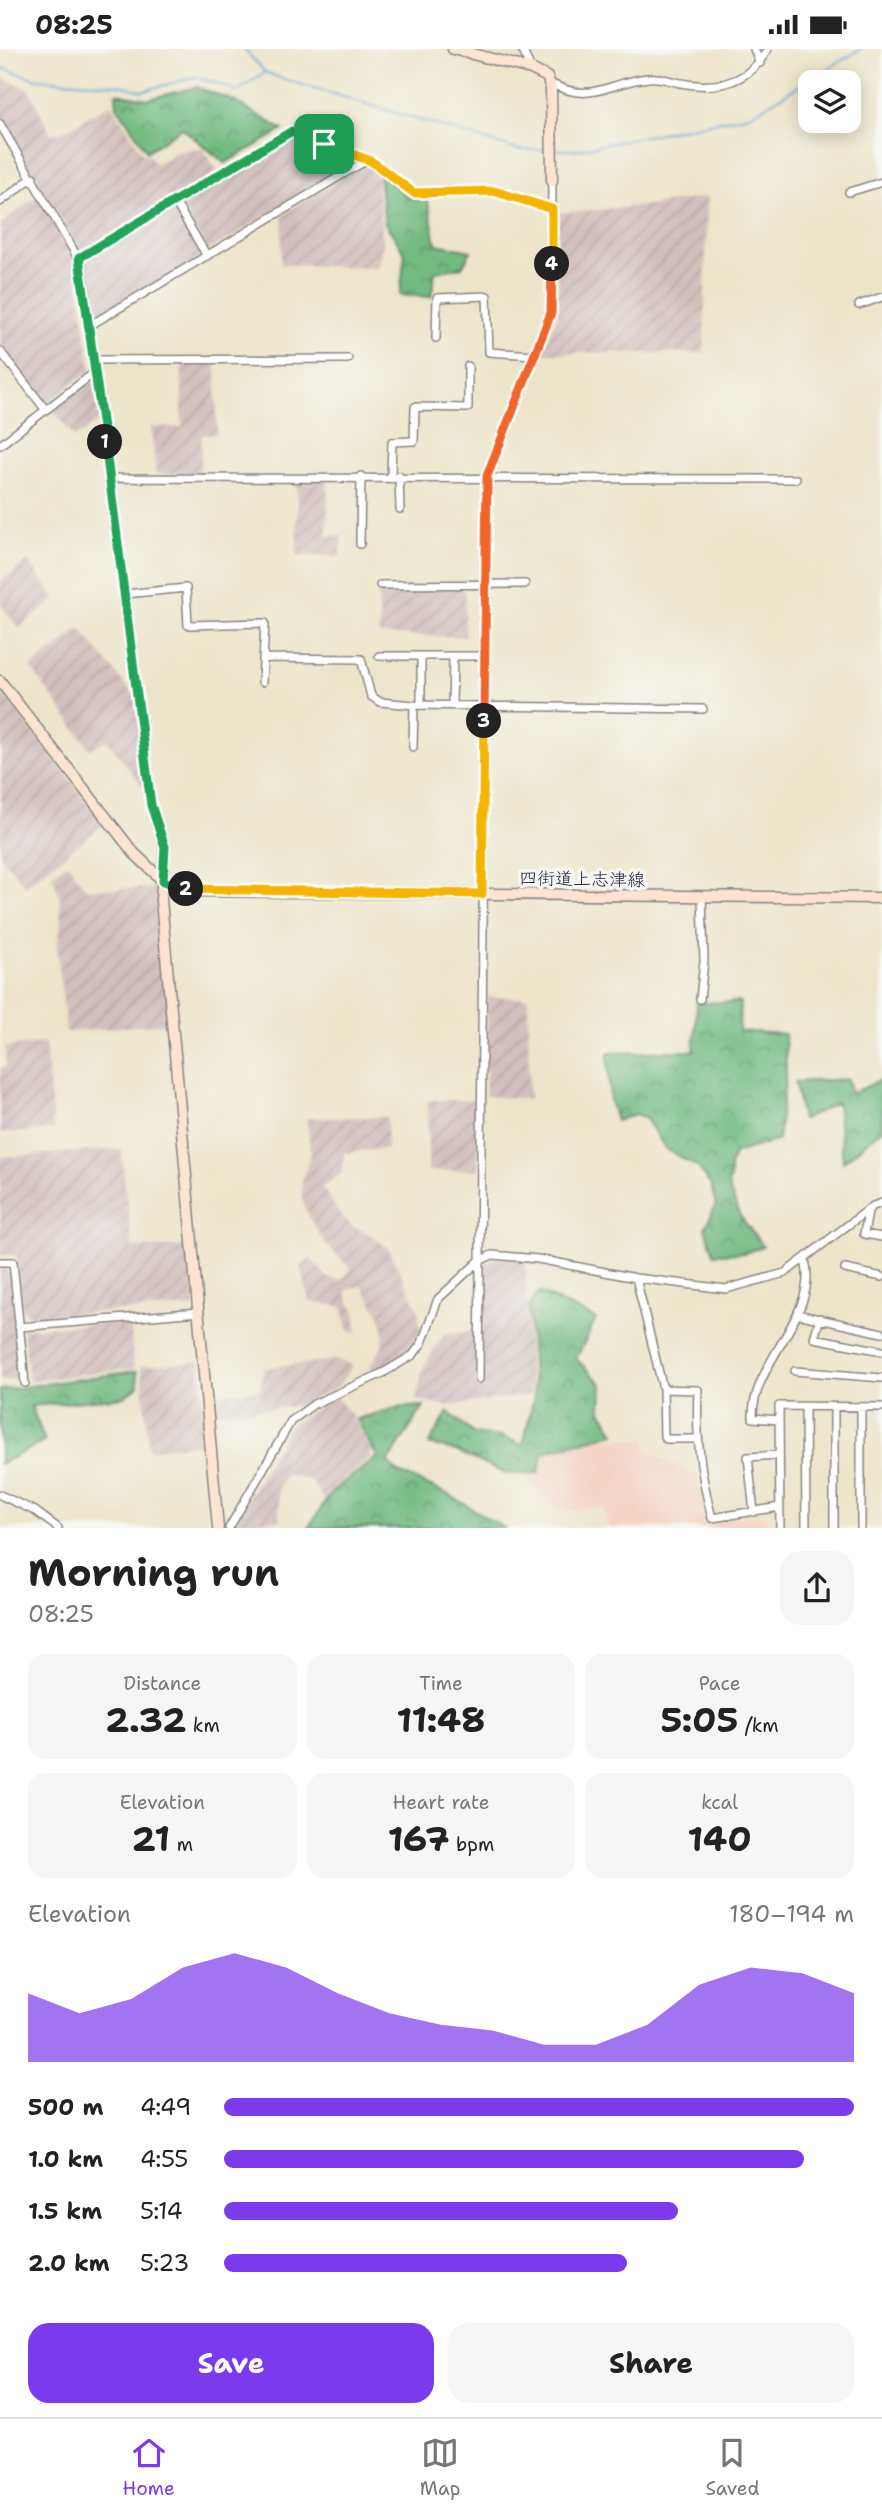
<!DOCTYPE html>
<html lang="en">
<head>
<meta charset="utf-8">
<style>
  :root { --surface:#fff; --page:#f6f6f6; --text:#222; --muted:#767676; --line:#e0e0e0; --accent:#7c3aed }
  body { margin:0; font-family:"Shantell Sans","Klee One",sans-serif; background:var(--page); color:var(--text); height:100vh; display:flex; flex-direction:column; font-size:26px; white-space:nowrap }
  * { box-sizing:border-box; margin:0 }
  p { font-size:23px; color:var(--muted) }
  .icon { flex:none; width:38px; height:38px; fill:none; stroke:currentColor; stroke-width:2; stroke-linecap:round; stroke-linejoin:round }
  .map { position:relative; height:1479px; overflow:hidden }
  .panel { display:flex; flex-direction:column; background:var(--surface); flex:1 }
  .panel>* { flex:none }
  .tools { position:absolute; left:798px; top:21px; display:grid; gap:14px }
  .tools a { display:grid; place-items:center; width:63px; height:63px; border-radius:14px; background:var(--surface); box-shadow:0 4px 18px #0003; font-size:35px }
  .pin { position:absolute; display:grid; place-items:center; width:60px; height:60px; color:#fff; margin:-30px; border-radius:14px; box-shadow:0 4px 10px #0006 }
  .km { position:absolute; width:35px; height:35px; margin:-18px; border-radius:50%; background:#222; color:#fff; font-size:19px; line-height:35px; text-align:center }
  .round { display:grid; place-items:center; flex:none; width:74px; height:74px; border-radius:21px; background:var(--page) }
  .summary { display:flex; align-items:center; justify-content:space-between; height:119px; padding:0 28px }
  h1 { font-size:38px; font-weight:700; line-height:52px }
  .stats { display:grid; grid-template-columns:repeat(3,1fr); gap:10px; height:119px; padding:7px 28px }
  .stats div { display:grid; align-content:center; border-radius:18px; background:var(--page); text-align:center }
  .stats b { font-size:35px; font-weight:700 }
  .stats small { font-size:19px; font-weight:400 }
  .stats p { font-size:19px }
  .chart { height:196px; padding:14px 28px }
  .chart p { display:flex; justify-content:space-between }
  .chart svg { width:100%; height:126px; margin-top:7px; fill:var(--accent); opacity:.7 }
  .primary-button { display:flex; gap:14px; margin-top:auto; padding:14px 28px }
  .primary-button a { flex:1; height:80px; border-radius:21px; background:var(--accent); color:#fff; font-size:28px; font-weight:700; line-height:80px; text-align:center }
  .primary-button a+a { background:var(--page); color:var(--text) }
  ul { padding:0 28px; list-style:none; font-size:23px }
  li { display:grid; grid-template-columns:112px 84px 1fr; align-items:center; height:52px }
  li i { height:18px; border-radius:9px; background:var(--accent) }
  .status { display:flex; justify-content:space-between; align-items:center; height:49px; padding:0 35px; background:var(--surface); direction:ltr }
  .status svg { height:19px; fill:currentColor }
  .tabs { display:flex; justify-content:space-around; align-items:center; height:98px; border-top:2px solid var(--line); background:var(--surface); font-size:19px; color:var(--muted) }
  .tabs a { display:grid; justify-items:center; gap:4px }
  .tabs .on { color:var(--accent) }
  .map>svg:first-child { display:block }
  .built { fill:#f5d2c2 }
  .industrial { fill:url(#industrial-furrows) }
  .forest { fill:url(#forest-crowns); stroke:#4a6e5e; stroke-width:2 }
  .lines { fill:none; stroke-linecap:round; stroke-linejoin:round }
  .stream { stroke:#6ba7dc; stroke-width:2 }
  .street-casing { stroke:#888482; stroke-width:10 }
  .secondary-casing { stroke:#888482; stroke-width:13 }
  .street { stroke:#fff; stroke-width:7 }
  .secondary { stroke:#fde4d1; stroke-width:10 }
  .split-1-casing { stroke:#fff; stroke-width:14 }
  .split-2-casing { stroke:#fff; stroke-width:14 }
  .split-3-casing { stroke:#fff; stroke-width:14 }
  .split-4-casing { stroke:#fff; stroke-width:14 }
  .split-5-casing { stroke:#fff; stroke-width:14 }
  .split-1 { stroke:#22a559; stroke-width:9 }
  .split-2 { stroke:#22a559; stroke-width:9 }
  .split-3 { stroke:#f5b400; stroke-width:9 }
  .split-4 { stroke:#f0652b; stroke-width:9 }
  .split-5 { stroke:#f5b400; stroke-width:9 }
  .labels { text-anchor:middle; stroke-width:7; stroke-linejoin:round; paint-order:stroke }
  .street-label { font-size:18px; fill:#22223b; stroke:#f6f6f2 }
</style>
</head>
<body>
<div class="status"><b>08:25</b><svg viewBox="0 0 49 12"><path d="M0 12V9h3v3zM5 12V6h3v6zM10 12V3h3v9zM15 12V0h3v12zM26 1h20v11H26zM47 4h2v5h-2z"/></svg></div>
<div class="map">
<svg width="882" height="1479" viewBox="0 0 882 1479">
  <defs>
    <pattern id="industrial-furrows" width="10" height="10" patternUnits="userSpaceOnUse" patternTransform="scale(1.75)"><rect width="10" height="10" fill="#d1bfbd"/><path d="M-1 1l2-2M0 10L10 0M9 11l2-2" fill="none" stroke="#b3a4a3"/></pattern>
    <pattern id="forest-crowns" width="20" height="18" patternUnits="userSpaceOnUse" patternTransform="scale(1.75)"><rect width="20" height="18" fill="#73bb81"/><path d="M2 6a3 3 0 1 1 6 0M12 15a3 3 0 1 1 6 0" fill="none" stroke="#5e986b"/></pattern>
  </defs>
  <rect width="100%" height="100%" fill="#f6f6f2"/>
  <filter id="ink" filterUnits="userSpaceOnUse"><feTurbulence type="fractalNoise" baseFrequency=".0143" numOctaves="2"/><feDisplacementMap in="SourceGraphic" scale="14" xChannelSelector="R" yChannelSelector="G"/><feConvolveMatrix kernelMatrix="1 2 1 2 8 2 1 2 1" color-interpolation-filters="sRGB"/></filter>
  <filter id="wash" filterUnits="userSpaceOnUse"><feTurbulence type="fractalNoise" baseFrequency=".00686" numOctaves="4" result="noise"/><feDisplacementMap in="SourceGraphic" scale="28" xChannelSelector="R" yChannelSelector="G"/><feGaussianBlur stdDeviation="1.57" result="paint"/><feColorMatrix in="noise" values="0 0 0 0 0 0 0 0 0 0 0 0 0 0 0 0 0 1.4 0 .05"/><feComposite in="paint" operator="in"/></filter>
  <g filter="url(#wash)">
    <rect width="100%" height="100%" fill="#ede5c9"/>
    <path class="built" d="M602,1383L609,1391L646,1390V1401L699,1428L706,1458L699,1464L709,1472L759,1466L767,1470L762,1479H608L604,1459L571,1462L558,1459L539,1446L527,1426L528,1411L538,1399Z"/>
    <path class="industrial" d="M0,28L29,40L51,85L60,84L111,55L144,106L148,105L155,115L182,101L203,99L217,123L81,203L0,70Z
      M293,84L359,111L208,202L178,153Z
      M366,115L372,118L377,129L383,195L377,219L281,215L283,165Z
      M38,146L75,211L91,321L45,355L0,297V176Z
      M707,148L704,304H539L558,266L557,164L644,157Z
      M176,158L205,206L93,272L85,210Z
      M182,313H216L217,385L202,386L200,425H156L151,378H182Z
      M94,328L99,371L75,389L50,358Z
      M297,429H328L327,487H342L340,508L297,506Z
      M28,512L56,550L19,579L0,555V533Z
      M379,538L461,539L465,545V588L379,586Z
      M80,579L136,649L147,743L106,690L91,701L31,619Z
      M2,643L104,775L25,837L0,806Z
      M68,814L86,840L158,839L170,974L66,983L57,898L61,876L60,848L52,826Z
      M488,948L528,949L529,1050L485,1047Z
      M45,994L54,1081L0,1084V1019L6,1018L5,998Z
      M428,1051H477L478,1121L428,1122Z
      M387,1068V1099L344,1104L342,1124L322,1138L339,1164L352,1177L370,1185L388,1199L418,1259L421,1290L402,1311L372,1324L371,1315L382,1298L384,1284L380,1266L362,1237L348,1239L346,1246L355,1263L357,1283L349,1282L342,1257L309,1253L301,1217L310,1209L328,1229L341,1232L351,1220L325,1194L308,1166L302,1151V1130L311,1105L306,1069Z
      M121,1100L132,1199L190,1197L195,1258L31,1267L22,1260L16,1206L0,1207V1108Z
      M496,1209L526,1211L530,1346L446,1357L416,1351L423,1318L444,1286L483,1280L484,1215Z
      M0,1217L11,1225L21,1330L0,1331Z
      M130,1272L134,1319L29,1332L23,1280Z
      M335,1311L353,1316L337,1339L297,1357L214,1364L213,1346L261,1340L263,1319Z
      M199,1312L208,1393L149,1401L141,1317Z
      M336,1348L354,1369L369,1395L371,1408L324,1451L310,1431L286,1425L278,1438L280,1471L234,1473L291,1375Z"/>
    <path class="forest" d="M196,38L232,51L283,81L225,114L182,79L147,102L117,57L116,44L148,50Z
      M379,125L410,149L427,148L436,195L471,202L462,218L435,223L431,248L400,246L405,204L385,174Z
      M740,953L739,982L785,985L786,1023L778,1091L735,1104C726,1120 733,1122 728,1137L740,1167L763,1197L745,1204L714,1205L705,1179L716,1156L711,1137L698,1118L666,1100L646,1070L636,1065L616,1072L610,1051L608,1004L694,1002L697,954Z
      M848,1030L851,1045L882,1030V1080L843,1113L837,1054L802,1071L795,1033Z
      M539,1243L596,1270L576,1310L602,1335L601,1361L615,1384L543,1403L539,1424L506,1425L456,1402L429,1395L448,1363L474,1385L503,1388L523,1396L534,1347L529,1258Z
      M137,1322L138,1337L124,1348L31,1357L45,1392L0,1415V1341Z
      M424,1357L388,1413L397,1423L449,1446L504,1479H308L332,1443L377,1408L357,1370L396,1359Z"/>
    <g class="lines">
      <path class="stream" d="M244,0L265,23L280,29L519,101H547
        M0,18L36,30L119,36L143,42L195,28L228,38L236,43L265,23
        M556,101H576L750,66L861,0"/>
    </g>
  </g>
  <g filter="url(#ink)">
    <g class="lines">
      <defs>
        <path id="street" d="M522,0L531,20
          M754,0L760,14
          M550,34C592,56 608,33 648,29C660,27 669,32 680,34C719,41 748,34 768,0
          M0,75L82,216L150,748L157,774
          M849,143L882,133
          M0,153L33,128
          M175,153L207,207
          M79,209L292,82L371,112L414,144L494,142L552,160
          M859,256L882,248
          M89,277L367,111
          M436,289L437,249L487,247L489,303L533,306
          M0,302L45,360
          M93,311L348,310
          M0,396L95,323
          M391,427L392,393L414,392L415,358L468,359V317
          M399,427L400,460
          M110,429L796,430
          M360,495L361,427
          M380,536L525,535
          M125,545L186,539L188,576L265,574L262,633
          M379,607H485
          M263,609L361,610L371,647L380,653L414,656
          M421,656V607
          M452,657L453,607
          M413,698L414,656L703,660
          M700,950L704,912L702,847
          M868,1163L864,1185L882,1188
          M0,1213H13L25,1334
          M845,1220L882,1228
          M636,1229L663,1340L664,1387L666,1390H696
          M797,1265L882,1284
          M820,1269L814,1289L882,1302
          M19,1278L199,1263
          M795,1322L882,1329
          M479,1330L487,427L551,264L552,132
          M663,1340L698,1341C696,1389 700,1423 712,1469L780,1458
          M805,1358L806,1479
          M861,1358V1479
          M779,1371L753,1369C751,1315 820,1265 805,1211
          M0,1446L35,1462L58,1479
          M754,1463L748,1408L779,1406
          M229,1479L291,1372L314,1355L383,1324L413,1306L422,1294L438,1250L479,1212L492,1206L538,1210L636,1229L726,1240L785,1224L873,1157L882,1154
          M780,1479L779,1357L882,1358
          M834,1479V1358"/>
        <path id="secondary" d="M453,0L531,20L547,28L551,39L552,132
          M0,632L133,803L163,832L192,842L882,849
          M157,774L165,798L161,851L218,1479"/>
      </defs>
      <use href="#street" class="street-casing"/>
      <use href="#secondary" class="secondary-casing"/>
      <use href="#street" class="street"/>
      <use href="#secondary" class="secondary"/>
    </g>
  </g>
  <g class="lines" filter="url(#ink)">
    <defs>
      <path id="split-1" d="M105,393L79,209L292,82L324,95"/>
      <path id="split-2" d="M105,393L151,756L165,798L163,832L186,840"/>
      <path id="split-3" d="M186,840L482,845L484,672"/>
      <path id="split-4" d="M484,672L487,427L551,264L552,215"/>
      <path id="split-5" d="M324,95L371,112L414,144L494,142L552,160V215"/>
    </defs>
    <use href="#split-1" class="split-1-casing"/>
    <use href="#split-2" class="split-2-casing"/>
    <use href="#split-3" class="split-3-casing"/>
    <use href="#split-4" class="split-4-casing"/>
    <use href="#split-5" class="split-5-casing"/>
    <use href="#split-1" class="split-1"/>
    <use href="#split-2" class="split-2"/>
    <use href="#split-3" class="split-3"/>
    <use href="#split-4" class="split-4"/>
    <use href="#split-5" class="split-5"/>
  </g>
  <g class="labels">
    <g class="street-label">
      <text transform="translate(582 830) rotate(1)" y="6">四街道上志津線</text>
    </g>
  </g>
</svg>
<div class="tools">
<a><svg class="icon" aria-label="layers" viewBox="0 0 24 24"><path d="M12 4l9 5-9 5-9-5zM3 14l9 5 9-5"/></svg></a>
</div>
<div class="pin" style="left:324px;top:95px;background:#1e9e55"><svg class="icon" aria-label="arrive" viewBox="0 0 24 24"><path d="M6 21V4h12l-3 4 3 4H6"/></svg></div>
<b class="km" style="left:105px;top:393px">1</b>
<b class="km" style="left:186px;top:840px">2</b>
<b class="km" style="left:484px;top:672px">3</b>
<b class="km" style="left:552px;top:215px">4</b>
</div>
<section class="panel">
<div class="summary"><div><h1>Morning run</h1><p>08:25</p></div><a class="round"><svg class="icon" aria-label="share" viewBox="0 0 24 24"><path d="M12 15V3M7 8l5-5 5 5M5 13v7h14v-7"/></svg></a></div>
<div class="stats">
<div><p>Distance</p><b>2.32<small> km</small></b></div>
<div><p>Time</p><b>11:48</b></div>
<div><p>Pace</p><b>5:05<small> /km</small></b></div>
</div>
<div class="stats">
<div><p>Elevation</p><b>21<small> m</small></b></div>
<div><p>Heart rate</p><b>167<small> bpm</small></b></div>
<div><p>kcal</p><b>140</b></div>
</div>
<div class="chart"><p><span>Elevation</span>180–194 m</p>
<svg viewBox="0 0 160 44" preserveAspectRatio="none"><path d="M0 44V20L10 27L20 22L30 11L40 6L50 11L60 20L70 27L80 31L90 33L100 38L110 38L120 31L130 17L140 11L150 13L160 20V44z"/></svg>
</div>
<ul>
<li><b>500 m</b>4:49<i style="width:100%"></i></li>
<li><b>1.0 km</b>4:55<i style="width:92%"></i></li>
<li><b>1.5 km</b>5:14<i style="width:72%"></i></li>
<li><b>2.0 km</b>5:23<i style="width:64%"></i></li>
</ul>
<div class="primary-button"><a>Save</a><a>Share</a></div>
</section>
<nav class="tabs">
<a class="on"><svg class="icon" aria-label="home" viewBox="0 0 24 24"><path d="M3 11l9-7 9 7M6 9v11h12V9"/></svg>Home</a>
<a><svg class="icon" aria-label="map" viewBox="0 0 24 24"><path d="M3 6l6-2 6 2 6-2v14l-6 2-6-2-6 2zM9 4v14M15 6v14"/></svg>Map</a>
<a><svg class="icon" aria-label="saved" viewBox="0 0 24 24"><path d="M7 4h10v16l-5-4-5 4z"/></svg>Saved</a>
</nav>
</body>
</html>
